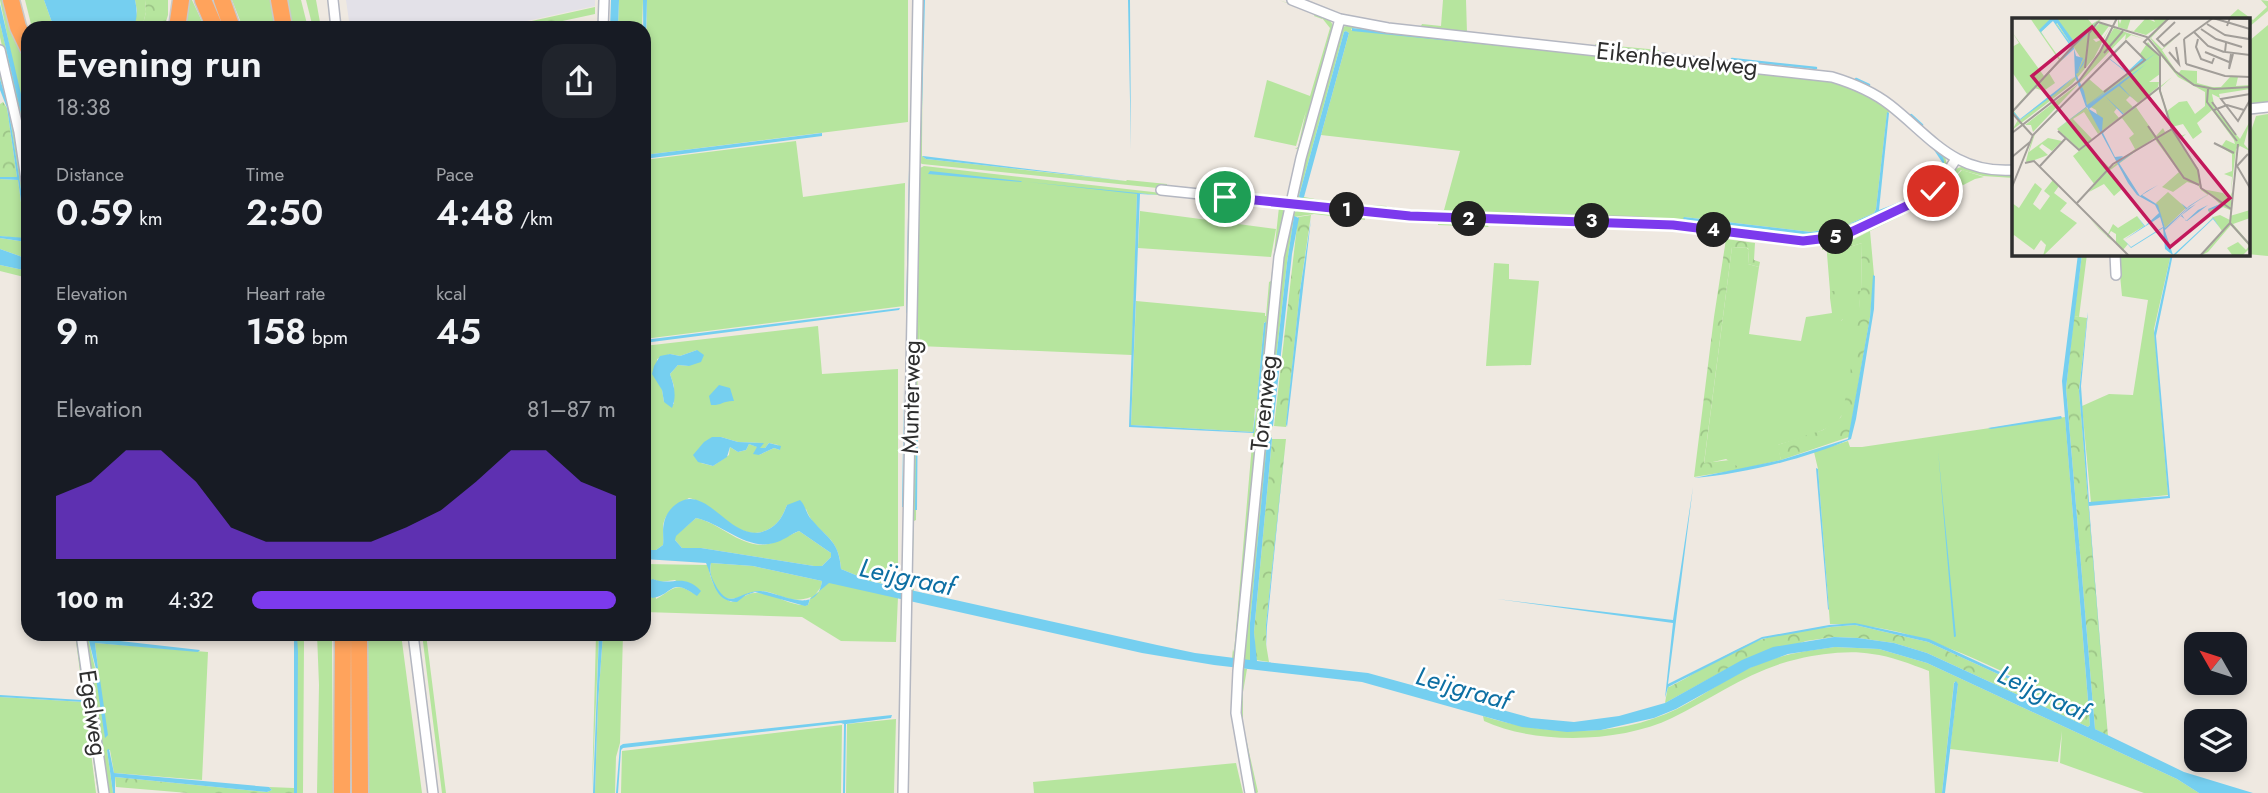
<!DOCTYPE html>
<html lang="en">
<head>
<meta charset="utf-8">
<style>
  :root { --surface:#171b24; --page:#20242c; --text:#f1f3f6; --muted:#9ea1a6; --accent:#7c3aed }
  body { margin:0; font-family:Jost,sans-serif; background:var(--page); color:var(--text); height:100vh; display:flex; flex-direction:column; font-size:26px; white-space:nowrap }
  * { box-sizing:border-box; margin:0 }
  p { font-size:23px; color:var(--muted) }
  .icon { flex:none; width:38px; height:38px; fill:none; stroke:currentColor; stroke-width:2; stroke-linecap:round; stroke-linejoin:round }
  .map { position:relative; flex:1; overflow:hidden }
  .side { position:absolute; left:21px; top:21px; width:630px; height:620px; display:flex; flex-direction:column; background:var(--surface); border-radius:21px; box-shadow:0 4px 10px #0003 }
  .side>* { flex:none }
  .needle { width:46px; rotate:309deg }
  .controls { position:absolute; left:2184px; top:632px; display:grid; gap:14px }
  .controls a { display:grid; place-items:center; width:63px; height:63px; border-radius:14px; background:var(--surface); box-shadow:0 4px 10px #0003; font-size:35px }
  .pin { position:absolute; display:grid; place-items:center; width:60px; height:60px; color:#fff; margin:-30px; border:4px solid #fff; border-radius:50%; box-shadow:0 2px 7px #0007 }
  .km { position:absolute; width:35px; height:35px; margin:-18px; border-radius:50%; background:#222; color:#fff; font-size:19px; line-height:35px; text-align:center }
  .round { display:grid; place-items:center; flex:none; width:74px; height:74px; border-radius:21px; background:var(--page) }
  .headline { display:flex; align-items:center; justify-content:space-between; height:119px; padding:0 35px }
  h1 { font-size:38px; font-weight:600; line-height:52px }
  .metrics { display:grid; grid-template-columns:repeat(3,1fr); gap:10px; height:119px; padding:7px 35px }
  .metrics div { display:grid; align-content:center }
  .metrics b { font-size:35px; font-weight:600 }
  .metrics small { font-size:19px; font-weight:400 }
  .metrics p { font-size:19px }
  .chart { height:196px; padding:14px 35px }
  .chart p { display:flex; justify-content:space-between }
  .chart svg { width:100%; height:126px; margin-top:7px; fill:var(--accent); opacity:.7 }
  ul { padding:0 35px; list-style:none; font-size:23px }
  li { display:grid; grid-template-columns:112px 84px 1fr; align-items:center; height:52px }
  li i { height:18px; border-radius:9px; background:var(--accent) }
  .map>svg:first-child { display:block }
  .industrial { fill:#e3e1e8 }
  .grass { fill:#b6e59e; fill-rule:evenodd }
  .forest { fill:url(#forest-crowns) }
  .water { fill:#75cff0; fill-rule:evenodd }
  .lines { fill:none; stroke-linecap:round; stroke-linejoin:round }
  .stream { stroke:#75cff0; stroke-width:2.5 }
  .street-casing { stroke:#b4b7c1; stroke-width:12 }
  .highway-casing { stroke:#c9c9c9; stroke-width:19 }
  .street { stroke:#fff; stroke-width:9 }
  .highway { stroke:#ffa35c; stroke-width:16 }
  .route-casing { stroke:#fff; stroke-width:14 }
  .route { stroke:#7c3aed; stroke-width:9 }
  .labels { text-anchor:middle; stroke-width:5; stroke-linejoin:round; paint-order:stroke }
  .street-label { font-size:24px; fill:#2e2e2e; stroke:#fff }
  .water-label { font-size:26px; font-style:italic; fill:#0d6fa3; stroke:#fff }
  .inset-road { fill:none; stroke:#a29e99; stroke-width:2 }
  .view { fill:#c2185b; fill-opacity:0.15; stroke:#c2185b; stroke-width:3.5 }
  .inset-edge { fill:none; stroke:#2e2e2e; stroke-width:3.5 }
</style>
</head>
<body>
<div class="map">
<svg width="2268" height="793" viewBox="0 0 2268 793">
  <defs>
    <pattern id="forest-crowns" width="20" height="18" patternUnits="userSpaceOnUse" patternTransform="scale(1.75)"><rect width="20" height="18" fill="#b6e59e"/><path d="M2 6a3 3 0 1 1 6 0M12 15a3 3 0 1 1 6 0" fill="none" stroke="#9dc588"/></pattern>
  </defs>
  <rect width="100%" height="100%" fill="#efe9e1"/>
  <path class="industrial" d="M346,0H595V6L494,28H350Z"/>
  <path class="grass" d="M0,0H8L28,54V82L24,77L22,80L28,86V125L18,88Z
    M25,0H44L54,28H32Z
    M135,0H145L146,12L142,28H133L137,11Z
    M183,0H192L205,28H179Z
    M232,0H276L281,28H243Z
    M282,0H301L308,28H286Z
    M306,0H316L321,28H313Z
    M619,0H643L642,28H618Z
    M647,0H908V122L644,155Z
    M920,0H923L922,146V156L926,159L1126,181L1127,180L1167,184V189L922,164L919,162Z
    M1279,0L1328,17L1334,27L1302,148L1295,149L1298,147L1306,111L1296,146L1254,137L1267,80L1310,96L1330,28L1322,18V19L1314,16L1315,14Z
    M1443,0H1466L1467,33L1423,29L1421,26L1422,24L1441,26Z
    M2261,0L2268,1V11L2249,27V19H2227L2238,9L2253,20L2267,7Z
    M0,23L25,127L28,144V177L20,129L0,37Z
    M1349,25L1823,78L1859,90L1893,112L1919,135L1891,112L1887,113L1876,209L1874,213L1844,226L1811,232L1684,217L1685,220L1809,234L1852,224L1925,190L1931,184L1944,162L1939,153L1926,143L1929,142L1945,156L1947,166L1939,180L1926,192L1835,235L1804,238L1711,227L1454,216L1393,211L1392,207C1407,213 1428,210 1444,210L1460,151L1321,135L1349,33L1346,31L1344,32L1299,196L1336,203L1387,206L1383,212L1298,201L1295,196L1340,32L1343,27ZM1352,28L1599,56L1351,30ZM1606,57L1757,73L1756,74Z
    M2268,25V104L2249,106V41Z
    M1595,44L1659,50L1657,54L1598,48Z
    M0,63C13,121 28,179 28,238L8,105L0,79Z
    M2268,114V256L2247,254L2249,137L2256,116Z
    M796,141L803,197L905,183L904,306L644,339V160Z
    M924,166L1286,207L1279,240L1237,659L1232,658L1233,649L1234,652L1253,433L1257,408H1255L1253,432L1131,425L1136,301L1265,313V316H1266L1269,282L1271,281L1279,207L1137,193L1132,355L919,346L920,321L919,364L917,365L918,395H917L916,520L914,521L912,585H914V591L909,589L918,169ZM1265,322L1259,399L1257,400L1264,323Z
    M1964,166L1995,174L2014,173V178L1983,176L1961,170L1928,203L1866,233L1827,245V248L1822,250L1823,242L1922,201L1955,169Z
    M0,179L18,180L26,239L0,236Z
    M1304,208L1365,215V220L1314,214L1294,217L1287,263L1269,422L1270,425L1273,426L1271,428L1266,425L1283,252L1290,214Z
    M1140,211L1276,229L1271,257L1138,248Z
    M1438,220L1484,221L1489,227L1438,225Z
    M0,238L26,242L28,259L0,249Z
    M1862,243L1861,291H1830L1827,254Z
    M1732,247L1747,248L1749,250L1748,264L1759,267L1749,334L1801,341L1806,317L1832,313L1830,298H1860L1859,319H1843L1841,321L1858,327C1855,346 1850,400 1842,415C1832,432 1795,439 1778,445L1781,460L1737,470V466L1726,459L1704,464Z
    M2082,254H2087L2079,317L2074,316Z
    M2118,254H2171L2154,329L2168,495L2091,503L2082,406L2109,394L2133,395L2148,300L2122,296Z
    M1494,263L1509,264V279L1539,281L1531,365L1486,366Z
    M0,265L28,271V278L0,271Z
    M818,326L822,374L898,369V586L870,581L841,569C839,532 815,535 806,509L787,505C782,517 779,524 767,530C738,544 716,504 689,498C677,505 664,512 663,527C663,534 664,538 663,545L656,550H644V346ZM697,350L689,366L678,365L670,374L674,386V404L664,402L657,359L670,354L680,356ZM721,437L738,442L763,443L759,446L760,448H765L769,443L778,445L780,450L774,448L759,455L756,450L758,447L749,444L746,450L738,452L730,447L729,455L713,466L701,463Z
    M2065,417L2089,713C2010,677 1919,621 1830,624L1818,469L1814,452L1848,441L1850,447H1862Z
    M1265,433H1270L1272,436L1269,434L1268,436L1250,623L1251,660H1242Z
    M696,518C721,523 741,549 768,544C778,542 789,535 799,531L831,553V557L822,566H814L701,548H682L675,540V536Z
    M711,563L753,566L822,581L821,587L815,595L829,582L898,597L896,642L841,641L802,617L644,612V564L708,565C711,583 716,592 731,602C741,600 746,592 757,593C775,593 790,607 808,605L811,597C789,605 781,593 762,591C746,590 739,602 725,598C715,590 708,575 711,563ZM653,579L660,582L675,580L697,596C675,580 675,589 656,599Z
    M75,634H79L88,701L84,704V707L90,711L102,793H98L86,712L96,793H0V697L84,702Z
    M90,634L88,637L95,668H98L95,643L208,652L202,780L114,773L110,750H107L113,793H106L84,635Z
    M297,634H304V645L303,793H297Z
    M317,634H332L333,793H317L319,685Z
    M367,634H401L422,793H367Z
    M422,634H426L446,793H442Z
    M596,634H599L592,793Z
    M603,634H623L620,743L616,757L615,793H595L598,703Z
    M1835,647L1879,649L1927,663L2177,779L2199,793H2144L2060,763L2062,731L2058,762L1950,749L1958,684L1954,682L1942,793H1935L1929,671C1910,664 1891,656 1872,654C1849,650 1820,654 1798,659C1752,669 1713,698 1672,718C1620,743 1536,745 1484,721L1483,716C1546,736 1617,738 1677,709C1707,694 1734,672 1767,661C1789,653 1812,650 1835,647Z
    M1241,668L1247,669L1243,692V725L1258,792L1257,793H1252L1239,704Z
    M896,719L894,793H846L847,724Z
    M842,725L841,793H621L622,751Z
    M1236,763L1243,793H1034L1033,782Z"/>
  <path class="forest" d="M145,0H168V15L164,28H142L146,12Z
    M595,7V14L530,28H500Z
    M3,102L7,108L17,177H0V104Z
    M1962,170L1984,177L1975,179L1936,199Z
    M1311,215L1300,290L1286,427L1274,426L1298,217Z
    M1870,231L1874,275L1870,317L1849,437L1781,460L1777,445L1823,430L1841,417L1848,387L1857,328L1841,326V321L1843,319H1858L1860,298H1830V291H1861L1862,243L1827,254V248L1848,242Z
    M1726,239L1755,243L1754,260L1760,262L1759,267L1748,264L1749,251L1748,248L1732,247L1704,463L1730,460L1737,466V470L1694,477L1714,317Z
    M2074,316L2087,318L2079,391L2108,736L2095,729L2066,388Z
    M1272,439H1286L1266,625V644L1269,662L1256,660L1254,632Z
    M1855,625L1928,642L2081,712L2089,713L2090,725L2088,727L1927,653L1894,643L1858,638L1834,637L1806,641L1725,670L1665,703L1668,686L1669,687C1698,673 1733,648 1763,639C1789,631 1827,627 1855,625Z
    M115,777L267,792L272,790L269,787L294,788V793H188L116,787Z"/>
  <path class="water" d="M44,0H135C137,9 138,19 133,28H54Z
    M611,0H619L618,28H610Z
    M643,0H647L644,116Z
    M923,0H925L921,146Z
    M1128,0H1130L1131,151V150Z
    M0,4L28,124V144L0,23Z
    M1352,28L1599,56L1352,31Z
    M1346,31L1349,33L1304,197L1301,199L1299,196L1344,32Z
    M0,79L8,105L25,215L28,245L26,242L0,238V236L26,238L18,180L0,179V177H17L7,108L0,90Z
    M1887,112L1889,113L1879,210C1904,201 1932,189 1942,162L1932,147C1937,151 1945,156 1944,163C1941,195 1839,231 1811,234C1795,235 1778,231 1763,229C1737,227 1708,226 1683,219L1684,217L1811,232L1844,226L1874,213L1876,209Z
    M822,133V136L644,159V155Z
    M922,156H923L1127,181L926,159Z
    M909,170H911L908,313H906Z
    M930,171L1021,181L1022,182L928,174Z
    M1028,182L1158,195L1140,194L1131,425L1253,432L1256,407L1254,433L1129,427L1137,194Z
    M1294,216L1299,218L1292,254L1273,426H1270L1269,422L1287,263Z
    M1311,219L1287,427L1286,424L1300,290Z
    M0,249L28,259V271L0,265Z
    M2078,254H2082L2066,388L2095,729L2184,772L2253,793H2199L2177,779L1927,663L1879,649L1835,647L1788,654L1750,668L1676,709L1654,718L1601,730L1567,732L1522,727L1362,682L1214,665L1142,653L829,583L810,599L808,605L805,606L755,592L746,595L737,602C714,602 713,579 706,563L644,559V550H656L663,545C664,537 662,531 664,523C665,516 670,509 675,505C707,479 731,547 767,530C779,524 782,517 787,505L800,500C806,506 806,514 812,520C828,539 839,541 841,569L870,581L1157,645L1195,653L1250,660V623L1267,442L1270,434L1272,439L1254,632L1257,661L1368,673L1531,718L1574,722L1619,716L1665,703L1742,660L1773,647L1834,637L1858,638L1894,643L1927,653L2088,727L2090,725L2062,381ZM696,518C721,523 747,551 774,543C783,541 791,534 799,531L831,553V557L822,566H814L701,548H682L675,540L676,536ZM711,563L753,566L822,581C817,617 779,592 761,591C739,590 730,613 715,584C711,577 709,571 711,563Z
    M2171,254H2173L2156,336L2170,498L2089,506L2107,731L2079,391L2087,318L2088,312L2081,386L2089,502L2168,496L2154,333Z
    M1873,275L1875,276L1874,309L1856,419L1851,439C1804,459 1744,474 1694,478L1781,460L1848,439L1870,317Z
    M900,308L899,310L644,343V340Z
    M1266,322L1259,399L1257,400L1264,323Z
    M697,350L704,355L701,362L689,366L678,365L670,374C674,385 677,396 672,408L664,402L662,390L652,374L654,366L660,356L670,354L680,356Z
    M904,382L903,507H902Z
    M719,385L730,388L734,401C725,400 720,406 711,405L709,396Z
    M917,395H918L917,510H915Z
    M2061,416L2062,418L2060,419L1991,429L1988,428Z
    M712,437H721L738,442L764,443L760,448H765L769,443L781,446L780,450L774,448L759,455L753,454L757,447L749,444L746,450L738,452L730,447L727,457L713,466L698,462L693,455L704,442Z
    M1285,445L1267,626V648L1266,625Z
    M1938,450L1956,636L1955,637H1954Z
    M1816,468L1818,469L1829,610L1828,609Z
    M1693,487L1668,684L1762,637L1829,625L1855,623L1929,639L2084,711L2081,712L1928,642L1855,625L1830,627L1762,639L1668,687L1665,698L1673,623L1497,599L1673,620Z
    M653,579C672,587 683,572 701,591L697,596C669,576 674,595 652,598L645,589L648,581Z
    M90,634H93V638L200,650L198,652L95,643L98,668L96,669L88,637Z
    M294,634H297L298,652L297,793H294Z
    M599,634H603L598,703L595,793H593Z
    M97,677L100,679L108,735L105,738L96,678Z
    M1956,681L1958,684L1945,793H1942L1954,683Z
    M0,695L82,700L84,702L0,697Z
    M892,715L891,718L846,724L845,793H843L844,728V724L841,723L623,748L621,750L618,793H616L620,746L623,744Z
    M109,749L114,773L269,787L272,790L267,792L115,777V793H113L107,750Z"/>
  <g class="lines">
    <path class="stream" d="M1732,59L1816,68
      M1856,79L1869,85
      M1911,115L1922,125"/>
    <defs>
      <path id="street" d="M333,0L336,28
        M1292,0L1340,19L1388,28L1832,77C1852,83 1872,91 1890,105C1932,138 1954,174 2014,170
        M603,28L604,0
        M0,50L19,132L28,193
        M2249,109L2268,107
        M1161,190L1410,216L1633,222L1673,225L1803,241L1836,237L1851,232L1925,197L1941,182L1956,159
        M2115,254L2116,275
        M81,634L104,793
        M413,634L433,793
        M903,793L918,0
        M1250,793L1236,713L1238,671L1279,257L1301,158L1340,19"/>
      <path id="highway" d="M11,0L18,27L28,48
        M203,0L215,28
        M222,0L232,28
        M279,0L284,28
        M177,28L181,0
        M359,634L360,793
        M342,793L343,634"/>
    </defs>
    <use href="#street" class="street-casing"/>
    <use href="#highway" class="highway-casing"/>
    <use href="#street" class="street"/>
    <use href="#highway" class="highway"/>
  </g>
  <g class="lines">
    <defs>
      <path id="route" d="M1225,197L1410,216L1673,225L1803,241L1836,237L1851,232L1917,201L1933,191"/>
    </defs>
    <use href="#route" class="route-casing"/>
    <use href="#route" class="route"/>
  </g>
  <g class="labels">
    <g class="street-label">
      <text transform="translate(1677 59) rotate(6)" y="8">Eikenheuvelweg</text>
      <text transform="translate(911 397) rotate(-89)" y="8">Munterweg</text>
      <text transform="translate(1264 403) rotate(-84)" y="8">Torenweg</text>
      <text transform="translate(93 713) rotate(82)" y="8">Egelweg</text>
    </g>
    <g class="water-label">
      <text transform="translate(907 577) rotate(12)" y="9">Leijgraaf</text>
      <text transform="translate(1463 688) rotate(16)" y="9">Leijgraaf</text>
      <text transform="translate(2043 693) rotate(25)" y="9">Leijgraaf</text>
    </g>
  </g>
  <g transform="translate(2012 18)">
    <rect width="238" height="238" fill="#efe9e1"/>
    <path d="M18,0H41L62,30L37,55L43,65L33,72L28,65L29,72L22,70L2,93L8,102L64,58V41L69,42L68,47L70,42L43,0H75L80,6L90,0L78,14L88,5L97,8L88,20L81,21L84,24L91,21L98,9L82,40L60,66L0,112L6,102L0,93L15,76L0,54V29L7,25L0,14L32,58L47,42ZM41,2L60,28L48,41L29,14ZM106,0L108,6L110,0H119L115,12L122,13L134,0L143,4L141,0H157L139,20L150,31L168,16L150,32L166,56L169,52L185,53V65L200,69H209L218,59H226L224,68L238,67V71L207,76L208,80L200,76L203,91L228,121L238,103L232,126L238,133L228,128L224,131L219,174L220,159L212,156L220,153V136L209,129L214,122L223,126L222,122L200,92L185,105L190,114L181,121L171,106L160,109L166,119L174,116L167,122L186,150L190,171L211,175L217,181L220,174L218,198L238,192V200L221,206L238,226V230L230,238H221L215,230L226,224L234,232L237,228L219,207L196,234L188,238L210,213L201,200L190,211L201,199L208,197L218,202V192L211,189L199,197L196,192L208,186L197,176L183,185L196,177L189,172L186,167L175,164L161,174L150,169L167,154L142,120L97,153L110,171L102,178L92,166L77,174L83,167L61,138L74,127L98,150L123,131L117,120L122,116L110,100L91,114L160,59L148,70L155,93L167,84L175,83L183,96L193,88V74L166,59L138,24L147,32L138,20L146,9L134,17L106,9ZM147,71L159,111L153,114L151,110L144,118L124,89ZM102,10L132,21L119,17L113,22L114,16L21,114L19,107H13L66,66ZM111,24L77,61L91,73L133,42L128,36L136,24L148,40V56L137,64H147L146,69L126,85L118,78L114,82L121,89L112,96L105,90L102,94L107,100L86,116L72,94L61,101L80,121L67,131L45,111L74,89L84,100L80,94L85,97L84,92L75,87L69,69L23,116L17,134L36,120L50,123L40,133L30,126L27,129L36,137L15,145L14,143L19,124L22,117ZM41,162L47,168L42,175L55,185L48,193L65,205L31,238L34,227L29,222L22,232L2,217L0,220V185L7,190L23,165L30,171L21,186L28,192L38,178L32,173ZM156,174L174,190L153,210L144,185ZM125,198L132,208L111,221L116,226L111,232L104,226V216L99,213L96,218L100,223L87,211L78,201L95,218L101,206L106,210Z" fill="#b6e59e" fill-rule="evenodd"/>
    <path d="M39,0H45L63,25L74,14L63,26L60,23L64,38L71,40L65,55L74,39L75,16L64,27L85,2L75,15L74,39L71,47L68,51L66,55L64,56L72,73L75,87L134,43L115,55L96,40L70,68L111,24L97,40L115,54L130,40L134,42L144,35L75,88L134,46L108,67L120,80L107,68L93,78L112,96L122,88L123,90L111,97L93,78L77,91L91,100L90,113L96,110L91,115L103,139L111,138L106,144L125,132L107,145L128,178L135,173L126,159L135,173L146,167L130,177L146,187L153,210L174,191L169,185L175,190L177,188L196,176L177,189L153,212V213L177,190L184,186L170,197L174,203L186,192L196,187L175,203L169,198L153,213L161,237L201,200L196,191L208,186L205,183L211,189L196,192L208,210L201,201L162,238L153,231L151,210L119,230L112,222L132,208L125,198L133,208L147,195L143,187L125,177L116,165L92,188L116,165L75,89L45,111L74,89L63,58L43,76L8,102L3,99L4,98L1,95L2,94L8,101L63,58L62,31L49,43L61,29L45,5L44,6L58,25L60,29H59L41,3L29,14L33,20L27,12ZM148,199L151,209L119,229L112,222Z" fill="#75cff0" fill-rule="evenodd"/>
    <path class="inset-road" d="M157,0L132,24L148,38V73L160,111L186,152L189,170L219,191M86,4L135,19L163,53L182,67L202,71L238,69M163,4L145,21L152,28L168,15M195,6L213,17L237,21L238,11L201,0M215,8L218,0L238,1M189,11L204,21L230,29M182,14L196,28L212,34M172,21L201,0M172,21L174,46M186,21L184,29L189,41L200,45L202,40M214,25L213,34L238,37M157,34L167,46L164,29M193,34L217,44M92,35L111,13M219,36L217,51L221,36M174,46L213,58L238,59M73,50L77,15L86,4M196,71L195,84L225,123M238,76L209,81L226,103L238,82M200,84L224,117M202,92L215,87L232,92M0,94L76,12M0,95L20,117M136,108L172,160L187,167M46,113L67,132L148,69M0,115L67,63L88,34L105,0M202,125L222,135M236,136L225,148L238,170M0,139L18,124M13,145L22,143L117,238M28,148L54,120M0,169L21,117L114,23L133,42L92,74M65,185L101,146L160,111M218,205L226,126M218,205L238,227M188,238L218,205"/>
    <path class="view" d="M80,9L218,180L158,229L20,58Z"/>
    <rect width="238" height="238" class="inset-edge"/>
  </g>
</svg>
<div class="controls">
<a><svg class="needle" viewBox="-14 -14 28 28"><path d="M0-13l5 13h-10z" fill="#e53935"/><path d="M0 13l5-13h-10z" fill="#9ea1a6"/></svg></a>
<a><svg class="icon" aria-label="layers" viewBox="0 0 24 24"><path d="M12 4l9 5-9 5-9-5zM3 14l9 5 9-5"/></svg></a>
</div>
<div class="pin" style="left:1225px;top:197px;background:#1e9e55"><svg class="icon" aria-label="arrive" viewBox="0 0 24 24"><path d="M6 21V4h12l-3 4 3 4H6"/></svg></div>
<div class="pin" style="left:1933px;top:191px;background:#d93025"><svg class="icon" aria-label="check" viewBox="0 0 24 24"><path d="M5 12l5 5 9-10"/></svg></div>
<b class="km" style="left:1347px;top:210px">1</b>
<b class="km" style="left:1469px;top:219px">2</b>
<b class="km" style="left:1592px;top:221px">3</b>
<b class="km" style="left:1714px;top:230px">4</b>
<b class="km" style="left:1836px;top:237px">5</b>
<section class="side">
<div class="headline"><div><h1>Evening run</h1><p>18:38</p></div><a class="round"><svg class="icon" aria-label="share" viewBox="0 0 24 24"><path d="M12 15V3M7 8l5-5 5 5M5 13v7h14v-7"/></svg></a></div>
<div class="metrics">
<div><p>Distance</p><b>0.59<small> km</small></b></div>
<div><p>Time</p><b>2:50</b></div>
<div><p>Pace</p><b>4:48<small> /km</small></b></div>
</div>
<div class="metrics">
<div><p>Elevation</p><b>9<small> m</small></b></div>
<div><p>Heart rate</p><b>158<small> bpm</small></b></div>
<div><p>kcal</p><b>45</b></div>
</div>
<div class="chart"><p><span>Elevation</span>81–87 m</p>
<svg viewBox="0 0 160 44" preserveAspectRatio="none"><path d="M0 44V22L10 17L20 6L30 6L40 17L50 33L60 38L70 38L80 38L90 38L100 33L110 27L120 17L130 6L140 6L150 17L160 22V44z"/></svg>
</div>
<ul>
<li><b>100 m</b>4:32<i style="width:100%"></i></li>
</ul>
</section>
</div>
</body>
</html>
